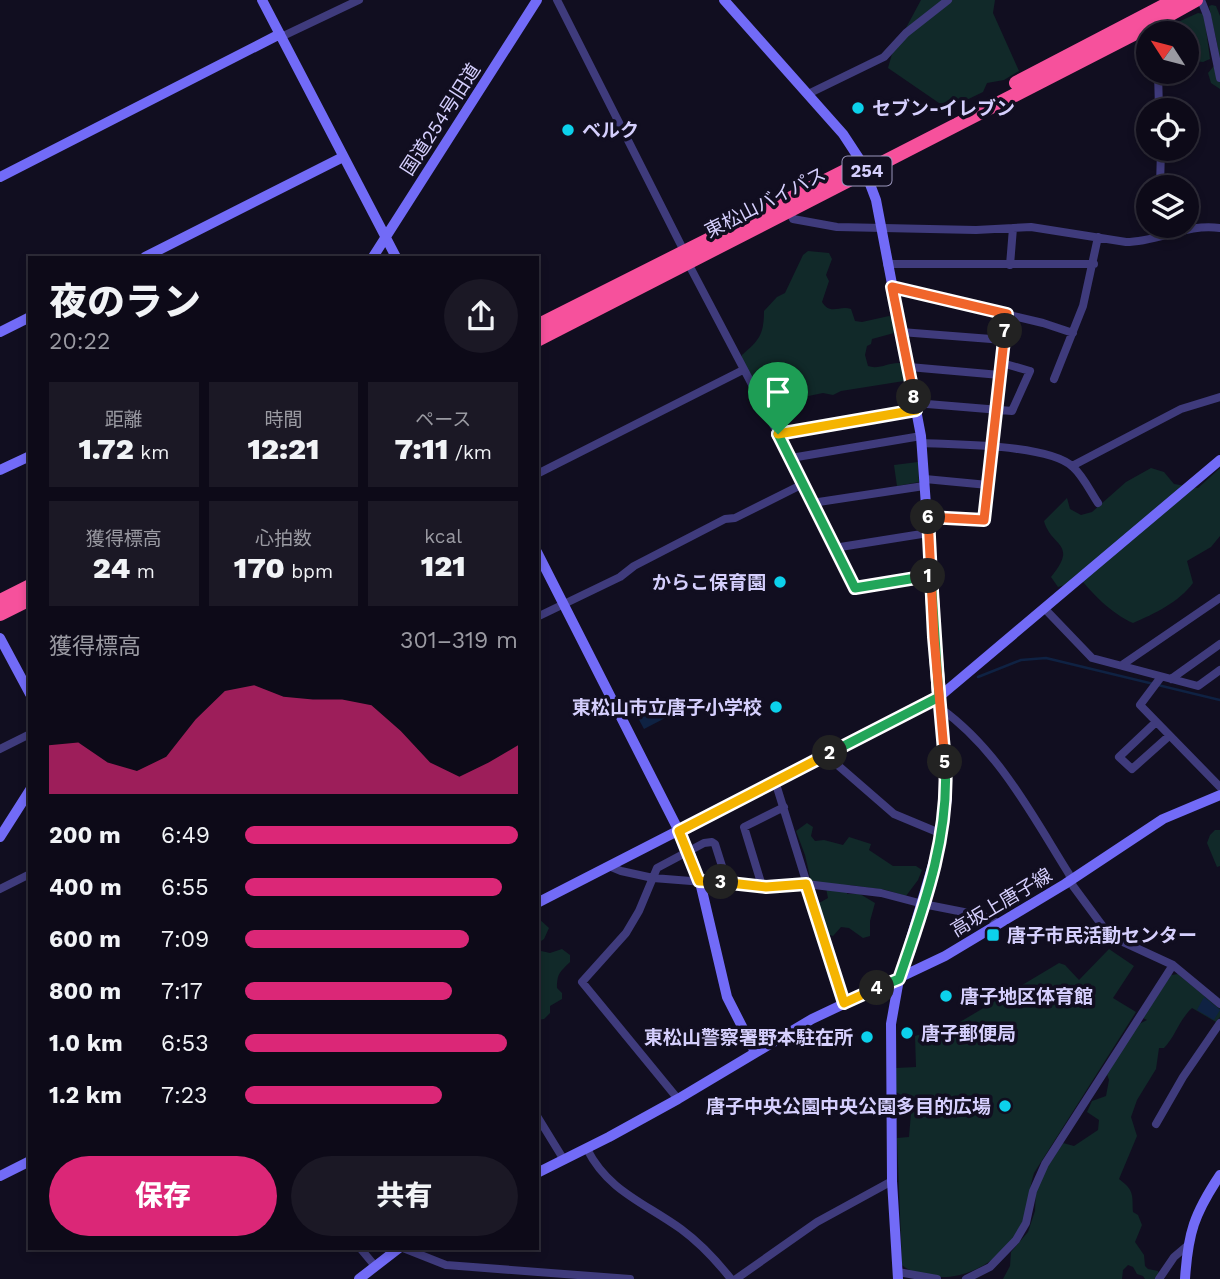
<!DOCTYPE html>
<html lang="ja">
<head>
<meta charset="utf-8">
<style>
  :root { --surface:#0d0a18; --page:#1b1825; --text:#f1f3f6; --muted:#9a9aa2; --line:#2d2b37; --accent:#db2777 }
  body { margin:0; font-family:"Work Sans","Noto Sans JP",sans-serif; background:var(--page); color:var(--text); height:100vh; display:flex; flex-direction:column; font-size:26px; white-space:nowrap }
  * { box-sizing:border-box; margin:0 }
  p { font-size:23px; color:var(--muted) }
  .icon { flex:none; width:38px; height:38px; fill:none; stroke:currentColor; stroke-width:2; stroke-linecap:round; stroke-linejoin:round }
  .map { position:relative; flex:1; overflow:hidden }
  .side { position:absolute; left:28px; top:256px; width:511px; height:994px; display:flex; flex-direction:column; background:var(--surface); border-radius:0px; box-shadow:0 4px 10px #0003,0 0 0 2px var(--line) }
  .side>* { flex:none }
  .needle { width:46px; rotate:306deg }
  .fabs { position:absolute; left:1136px; top:21px; display:grid; gap:14px }
  .fabs a { display:grid; place-items:center; width:63px; height:63px; border-radius:50%; background:var(--surface); box-shadow:0 4px 10px #0003,0 0 0 2px var(--line); font-size:35px }
  .pin { position:absolute; display:grid; place-items:center; width:60px; height:60px; color:#fff; margin:-72px -30px; border-radius:50% 50% 50% 0; rotate:-45deg; box-shadow:0 0 7px #0007 }
  .pin .icon { rotate:45deg }
  .km { position:absolute; width:35px; height:35px; margin:-18px; border-radius:50%; background:#222; color:#fff; font-size:19px; line-height:35px; text-align:center }
  .round { display:grid; place-items:center; flex:none; width:74px; height:74px; border-radius:37px; background:var(--page) }
  .headline { display:flex; align-items:center; justify-content:space-between; height:119px; padding:0 21px }
  h1 { font-size:38px; font-weight:800; line-height:52px }
  .figures { display:grid; grid-template-columns:repeat(3,1fr); gap:10px; height:119px; padding:7px 21px }
  .figures div { display:grid; align-content:center; border-radius:0px; background:var(--page); text-align:center }
  .figures b { font-size:30px; font-weight:800 }
  .figures small { font-size:19px; font-weight:400 }
  .figures p { font-size:19px }
  .chart { height:196px; padding:14px 21px }
  .chart p { display:flex; justify-content:space-between }
  .chart svg { width:100%; height:126px; margin-top:7px; fill:var(--accent); opacity:.7 }
  .cta { display:flex; gap:14px; margin-top:auto; padding:14px 21px }
  .cta a { flex:1; height:80px; border-radius:42px; background:var(--accent); color:#fff; font-size:28px; font-weight:800; line-height:80px; text-align:center }
  .cta a+a { background:var(--page); color:var(--text) }
  ul { padding:0 21px; list-style:none; font-size:23px }
  li { display:grid; grid-template-columns:112px 84px 1fr; align-items:center; height:52px }
  li i { height:18px; border-radius:9px; background:var(--accent) }
  .map>svg:first-child { display:block }
  .green { fill:#112929 }
  .water { fill:#0f2243 }
  .lines { fill:none; stroke-linecap:round; stroke-linejoin:round }
  .stream { stroke:#0f2243; stroke-width:2.5 }
  .street { stroke:#3f3b7c; stroke-width:8 }
  .secondary { stroke:#726bf7; stroke-width:10 }
  .highway { stroke:#f6519c; stroke-width:14 }
  .split-1-casing { stroke:#fff; stroke-width:14 }
  .split-2-casing { stroke:#fff; stroke-width:14 }
  .split-3-casing { stroke:#fff; stroke-width:14 }
  .split-4-casing { stroke:#fff; stroke-width:14 }
  .split-5-casing { stroke:#fff; stroke-width:14 }
  .split-6-casing { stroke:#fff; stroke-width:14 }
  .split-7-casing { stroke:#fff; stroke-width:14 }
  .split-8-casing { stroke:#fff; stroke-width:14 }
  .split-9-casing { stroke:#fff; stroke-width:14 }
  .split-1 { stroke:#22a559; stroke-width:9 }
  .split-2 { stroke:#22a559; stroke-width:9 }
  .split-3 { stroke:#f5b400; stroke-width:9 }
  .split-4 { stroke:#f5b400; stroke-width:9 }
  .split-5 { stroke:#22a559; stroke-width:9 }
  .split-6 { stroke:#f0652b; stroke-width:9 }
  .split-7 { stroke:#f0652b; stroke-width:9 }
  .split-8 { stroke:#f0652b; stroke-width:9 }
  .split-9 { stroke:#f5b400; stroke-width:9 }
  .poi-dot { fill:#0cd1eb; stroke:#110e20; stroke-width:2.5 }
  .labels { text-anchor:middle; stroke-width:7; stroke-linejoin:round; paint-order:stroke }
  .shield { fill:#110e20; stroke:#9a95bb; stroke-width:2 }
  .shield-label { font-size:18px; font-weight:bold; fill:#d5cffd }
  .poi-label { font-size:19px; font-weight:bold; fill:#d5cffd; stroke:#110e20; text-anchor:start }
  .street-label { font-size:19px; fill:#d5cffd; stroke:#110e20 }
</style>
</head>
<body>
<div class="map">
<svg width="1220" height="1279" viewBox="0 0 1220 1279">
  <rect width="100%" height="100%" fill="#110e20"/>
  <path class="green" d="M921,0H995L993,13L1019,71L1004,80L987,83L983,92L956,105L939,103L888,68L892,54Z
    M1212,5L1216,6L1220,16V89L1211,83L1208,73L1219,60C1218,41 1212,25 1209,6Z
    M1198,13L1204,14L1210,59L1203,62L1187,60L1186,33H1165V30L1167,27Z
    M808,251L829,253L832,259L826,275L829,281L822,302C831,316 839,305 851,309L855,321L862,322L889,316L893,318L894,333L872,339L871,344L867,346L865,355L868,366C879,370 889,362 900,363L904,381L841,391L833,395L823,393L784,401L780,400L775,382L759,386L755,385L741,358L742,355C758,341 764,336 764,311L777,297L785,293L803,255Z
    M918,462L919,482L897,486L894,465Z
    M1151,468L1164,472L1174,484L1198,488L1220,468V536L1211,547L1187,561L1193,583C1179,602 1154,614 1133,623C1112,614 1090,592 1077,574L1065,585L1058,587L1051,577C1079,543 1051,547 1044,521L1067,498L1070,509L1081,515L1092,512L1126,482Z
    M807,823L813,827L811,836L815,841L824,840L843,845L849,837L871,844L869,850L893,866H916L922,870L918,880L906,896L886,890L850,885L847,894H860L875,903L870,921V936L863,938L849,928L841,927L833,936L827,934L826,924L819,903L828,898L825,883L811,881L805,855L796,831Z
    M1215,830H1220V866L1217,867L1207,843L1210,835Z
    M537,917L549,928L544,939L538,943L541,951L550,953L562,949L570,955V962C560,972 557,973 557,988L562,993V999L550,1006V1013L544,1019L537,1020Z
    M1109,949L1134,966L1113,998L1136,1012L1034,1173C1029,1188 1029,1205 1023,1221C1011,1253 974,1279 938,1277C926,1275 911,1273 902,1265L897,1138L909,1137L912,1101L896,1092V1068L916,1067L915,1036L960,1022L1059,963L1065,965L1079,980Z
    M1178,974L1220,1009V1017L1216,1022L1192,1008C1179,1020 1175,1037 1164,1048H1159L1156,1069L1137,1100L1131,1117L1137,1136L1119,1179C1135,1191 1132,1195 1133,1212L1138,1215L1142,1225L1135,1242L1144,1255L1145,1266L1148,1269L1158,1271L1159,1274L1155,1279H1145L1143,1276L1137,1274L1133,1267L1128,1265L1123,1270L1122,1279H1003L1010,1266L1011,1252L1028,1232L1035,1211L1036,1185L1063,1143L1074,1146L1098,1130L1099,1120L1087,1112L1092,1101L1106,1096L1109,1080L1107,1074L1137,1025L1147,1020L1143,1018L1171,975Z"/>
  <path class="water" d="M665,702L671,715L644,729L637,716Z
    M1204,997L1220,1010L1214,1020L1197,1010Z"/>
  <g class="lines">
    <path class="stream" d="M978,677L1021,660L1046,658L1220,700"/>
    <path class="street" d="M557,0L684,251
      M1201,0L1207,15L1220,78
      M281,37L359,0
      M1158,72L1159,110
      M808,94L884,57L906,33L948,0
      M1160,187L1161,149
      M790,211L793,219L837,227L976,230L1031,227L1126,242C1158,242 1187,223 1220,228
      M688,263L797,470L855,588L931,576
      M887,264H1094
      M1010,265L1013,228
      M892,287L1043,323L1073,333
      M901,332L1004,340
      M909,367L1000,375
      M1054,379L1083,306L1098,237
      M915,403L1012,411L1030,371L1002,363
      M778,434L916,410
      M922,443C956,445 1049,444 1073,467C1083,476 1090,491 1098,503
      M791,458L921,436
      M1072,466L1181,409L1220,397
      M537,474L743,370
      M925,479L988,485
      M812,503L924,486
      M928,517L984,520L1007,314
      M834,548L928,533
      M1044,608L1092,658L1198,686L1220,670
      M537,617L620,577L634,566L725,519L735,518L803,484
      M1122,665L1220,598
      M1161,677L1140,705L1220,787
      M1171,679L1220,644
      M940,708C998,749 1032,815 1069,874L1073,886L1107,932L1121,941L1173,965L1220,1004
      M1156,722L1119,757L1132,769L1169,736
      M0,749L30,734
      M826,755L894,814L942,834
      M775,781L844,1003
      M609,866L621,871L653,878L766,887L806,884L881,893L923,904L984,916L1000,924
      M762,886L744,827L784,807
      M0,889L30,874
      M678,1099L582,982L626,933L639,911L657,868L704,843L712,842L715,844L727,882
      M537,1116L564,1160
      M1156,1124L1183,1077L1220,1023
      M587,1149C608,1191 645,1203 681,1229C700,1243 716,1260 731,1279
      M360,1248L375,1266
      M403,1248L446,1265L630,1279
      M898,1272L937,1279
      M736,1279L817,1222L892,1181
      M966,1279L990,1267L1016,1240L1026,1223L1033,1191L1045,1164L1173,965
      M1159,1279L1174,1257L1187,1246"/>
    <path class="secondary" d="M262,0L396,257
      M724,0L843,134L862,163L876,200L921,436L947,797L942,834L899,979L891,1024L892,1181L898,1279
      M0,177L280,34
      M145,257L343,157
      M373,257L537,0
      M0,332L30,317
      M0,470L30,456
      M537,552L689,851L700,882L727,997L755,1052
      M0,638L30,694
      M0,837L30,790
      M537,903L939,697L1220,460
      M537,1173L609,1137L678,1099L812,1019L945,956L1065,884L1163,819L1220,795
      M0,1176L30,1161
      M359,1279L399,1248
      M1185,1279C1188,1233 1194,1214 1220,1175"/>
    <path class="highway" d="M1016,83L1175,0
      M537,326L855,166
      M537,340L1153,24L1196,0
      M0,601L30,586
      M0,614L30,599"/>
  </g>
  <g class="lines">
    <defs>
      <path id="split-1" d="M778,434L855,588L928,576"/>
      <path id="split-2" d="M830,753L939,697L931,576H928"/>
      <path id="split-3" d="M721,882L699,881L679,831L830,753"/>
      <path id="split-4" d="M721,882L766,887L806,884L844,1003L877,988"/>
      <path id="split-5" d="M877,988L899,979C923,909 950,837 945,762"/>
      <path id="split-6" d="M928,517L934,637L945,762"/>
      <path id="split-7" d="M928,517L984,520L1005,331"/>
      <path id="split-8" d="M914,397L892,287L1007,314L1005,331"/>
      <path id="split-9" d="M778,434L916,410L914,397"/>
    </defs>
    <use href="#split-1" class="split-1-casing"/>
    <use href="#split-2" class="split-2-casing"/>
    <use href="#split-3" class="split-3-casing"/>
    <use href="#split-4" class="split-4-casing"/>
    <use href="#split-5" class="split-5-casing"/>
    <use href="#split-6" class="split-6-casing"/>
    <use href="#split-7" class="split-7-casing"/>
    <use href="#split-8" class="split-8-casing"/>
    <use href="#split-9" class="split-9-casing"/>
    <use href="#split-1" class="split-1"/>
    <use href="#split-2" class="split-2"/>
    <use href="#split-3" class="split-3"/>
    <use href="#split-4" class="split-4"/>
    <use href="#split-5" class="split-5"/>
    <use href="#split-6" class="split-6"/>
    <use href="#split-7" class="split-7"/>
    <use href="#split-8" class="split-8"/>
    <use href="#split-9" class="split-9"/>
  </g>
  <g class="poi-dot">
    <circle cx="858" cy="108" r="7"/>
    <circle cx="568" cy="130" r="7"/>
    <circle cx="780" cy="582" r="7"/>
    <circle cx="776" cy="707" r="7"/>
    <rect x="986" y="928" width="14" height="14" rx="3.5"/>
    <circle cx="946" cy="996" r="7"/>
    <circle cx="907" cy="1033" r="7"/>
    <circle cx="867" cy="1037" r="7"/>
    <circle cx="1005" cy="1106" r="7"/>
  </g>
  <g class="labels">
    <rect class="shield" x="842.5" y="156.5" width="49" height="29" rx="5"/>
    <g class="shield-label">
      <text x="867" y="177">254</text>
    </g>
    <g class="poi-label">
      <text x="872" y="115">セブン-イレブン</text>
      <text x="582" y="137">ベルク</text>
      <text x="766" y="589" text-anchor="end">からこ保育園</text>
      <text x="762" y="714" text-anchor="end">東松山市立唐子小学校</text>
      <text x="1007" y="942">唐子市民活動センター</text>
      <text x="960" y="1003">唐子地区体育館</text>
      <text x="921" y="1040">唐子郵便局</text>
      <text x="853" y="1044" text-anchor="end">東松山警察署野本駐在所</text>
      <text x="991" y="1113" text-anchor="end">唐子中央公園中央公園多目的広場</text>
    </g>
    <g class="street-label">
      <text transform="translate(440 119) rotate(-57)" y="7">国道254号旧道</text>
      <text transform="translate(765 202) rotate(-27)" y="7">東松山バイパス</text>
      <text transform="translate(1001 902) rotate(-31)" y="7">高坂上唐子線</text>
    </g>
  </g>
</svg>
<div class="fabs">
<a><svg class="needle" viewBox="-14 -14 28 28"><path d="M0-13l5 13h-10z" fill="#e53935"/><path d="M0 13l5-13h-10z" fill="#9a9aa2"/></svg></a>
<a><svg class="icon" aria-label="locate" viewBox="0 0 24 24"><circle cx="12" cy="12" r="6"/><path d="M12 2v4M12 18v4M2 12h4M18 12h4"/></svg></a>
<a><svg class="icon" aria-label="layers" viewBox="0 0 24 24"><path d="M12 4l9 5-9 5-9-5zM3 14l9 5 9-5"/></svg></a>
</div>
<div class="pin" style="left:778px;top:434px;background:#1e9e55"><svg class="icon" aria-label="arrive" viewBox="0 0 24 24"><path d="M6 21V4h12l-3 4 3 4H6"/></svg></div>
<b class="km" style="left:928px;top:576px">1</b>
<b class="km" style="left:830px;top:753px">2</b>
<b class="km" style="left:721px;top:882px">3</b>
<b class="km" style="left:877px;top:988px">4</b>
<b class="km" style="left:945px;top:762px">5</b>
<b class="km" style="left:928px;top:517px">6</b>
<b class="km" style="left:1005px;top:331px">7</b>
<b class="km" style="left:914px;top:397px">8</b>
<section class="side">
<div class="headline"><div><h1>夜のラン</h1><p>20:22</p></div><a class="round"><svg class="icon" aria-label="share" viewBox="0 0 24 24"><path d="M12 15V3M7 8l5-5 5 5M5 13v7h14v-7"/></svg></a></div>
<div class="figures">
<div><p>距離</p><b>1.72<small> km</small></b></div>
<div><p>時間</p><b>12:21</b></div>
<div><p>ペース</p><b>7:11<small> /km</small></b></div>
</div>
<div class="figures">
<div><p>獲得標高</p><b>24<small> m</small></b></div>
<div><p>心拍数</p><b>170<small> bpm</small></b></div>
<div><p>kcal</p><b>121</b></div>
</div>
<div class="chart"><p><span>獲得標高</span>301–319 m</p>
<svg viewBox="0 0 160 44" preserveAspectRatio="none"><path d="M0 44V27L10 26L20 33L30 36L40 31L50 18L60 8L70 6L80 10L90 11L100 11L110 13L120 22L130 33L140 38L150 33L160 27V44z"/></svg>
</div>
<ul>
<li><b>200 m</b>6:49<i style="width:100%"></i></li>
<li><b>400 m</b>6:55<i style="width:94%"></i></li>
<li><b>600 m</b>7:09<i style="width:82%"></i></li>
<li><b>800 m</b>7:17<i style="width:76%"></i></li>
<li><b>1.0 km</b>6:53<i style="width:96%"></i></li>
<li><b>1.2 km</b>7:23<i style="width:72%"></i></li>
</ul>
<div class="cta"><a>保存</a><a>共有</a></div>
</section>
</div>
</body>
</html>
